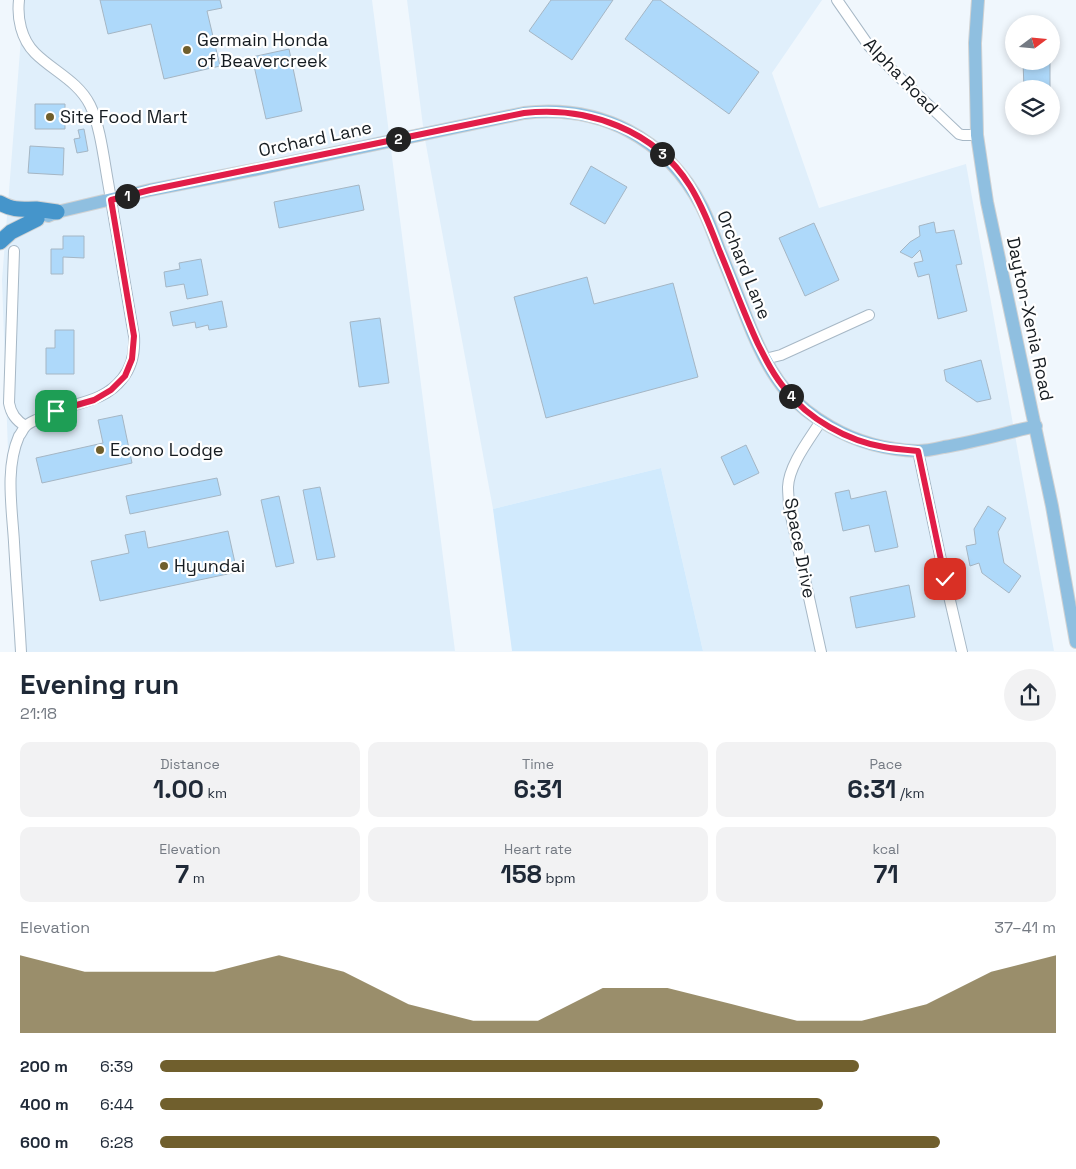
<!DOCTYPE html>
<html lang="en">
<head>
<meta charset="utf-8">
<style>
  :root { --surface:#fff; --page:#f2f2f3; --text:#1f2937; --muted:#747a83; --accent:#705f2d }
  body { margin:0; font-family:"Space Grotesk",sans-serif; background:var(--page); color:var(--text); height:100vh; display:flex; flex-direction:column; font-size:19px; white-space:nowrap }
  * { box-sizing:border-box; margin:0 }
  p { font-size:16px; color:var(--muted) }
  .icon { flex:none; width:28px; height:28px; fill:none; stroke:currentColor; stroke-width:2; stroke-linecap:round; stroke-linejoin:round }
  .map { position:relative; height:652px; overflow:hidden }
  .details { display:flex; flex-direction:column; background:var(--surface); flex:1 }
  .details>* { flex:none }
  .needle { width:32px; rotate:74deg }
  .tools { position:absolute; left:1005px; top:15px; display:grid; gap:10px }
  .tools a { display:grid; place-items:center; width:55px; height:55px; border-radius:50%; background:var(--surface); box-shadow:0 2px 8px #0003; font-size:25px }
  .pin { position:absolute; display:grid; place-items:center; width:42px; height:42px; color:#fff; margin:-21px; border-radius:10px; box-shadow:0 2px 8px #0006 }
  .km { position:absolute; width:25px; height:25px; margin:-12px; border-radius:50%; background:#222; color:#fff; font-size:14px; line-height:25px; text-align:center }
  .round { display:grid; place-items:center; flex:none; width:52px; height:52px; border-radius:26px; background:var(--page) }
  .headline { display:flex; align-items:center; justify-content:space-between; height:85px; padding:0 20px }
  h1 { font-size:28px; font-weight:700; line-height:38px }
  .metrics { display:grid; grid-template-columns:repeat(3,1fr); gap:8px; height:85px; padding:5px 20px }
  .metrics div { display:grid; align-content:center; border-radius:10px; background:var(--page); text-align:center }
  .metrics b { font-size:25px; font-weight:700 }
  .metrics small { font-size:14px; font-weight:400 }
  .metrics p { font-size:14px }
  .chart { height:140px; padding:10px 20px }
  .chart p { display:flex; justify-content:space-between }
  .chart svg { width:100%; height:90px; margin-top:5px; fill:var(--accent); opacity:.7 }
  ul { padding:0 20px; list-style:none; font-size:16px }
  li { display:grid; grid-template-columns:80px 60px 1fr; align-items:center; height:38px }
  li i { height:12px; border-radius:6px; background:var(--accent) }
  .map>svg:first-child { display:block }
  .built { fill:#e0effb }
  .green { fill:#d1eafd }
  .building { fill:#aed9fa; stroke:#a5b6c4 }
  .lines { fill:none; stroke-linecap:round; stroke-linejoin:round }
  .minor-casing { stroke:#a7b8c6; stroke-width:12 }
  .major-casing { stroke:#d0d2d3; stroke-width:14 }
  .highway-casing { stroke:#d0d2d3; stroke-width:17 }
  .minor { stroke:#fff; stroke-width:10 }
  .major { stroke:#8fbfe0; stroke-width:12 }
  .highway { stroke:#4595cb; stroke-width:15 }
  .route-casing { stroke:#fff; stroke-width:10 }
  .route { stroke:#e11d48; stroke-width:6 }
  .poi-dot { fill:#705f2d; stroke:#fff; stroke-width:2 }
  .labels { text-anchor:middle; stroke-width:4.5; stroke-linejoin:round; paint-order:stroke }
  .poi-label { font-size:18px; fill:#161c21; stroke:#fff; text-anchor:start }
  .street-label { font-size:18px; fill:#161c21; stroke:#fff }
</style>
</head>
<body>
<div class="map">
<svg width="1076" height="652" viewBox="0 0 1076 652">
  <rect width="100%" height="100%" fill="#f0f7fd"/>
  <path class="built" d="M24,0H372L455,651L15,652L2,280Z
    M407,0H822L772,73L819,208L966,164L1054,651H703L661,468L493,509L424,134Z"/>
  <path class="green" d="M661,468L703,651H512L493,509Z"/>
  <path class="building" d="M100,0H220L222,8L207,11L220,66L164,79L151,24L108,34Z
    M551,0H613L572,60L529,31Z
    M653,0H660L759,72L729,114L625,39Z
    M289,49L302,111L266,119L252,57Z
    M1023,61H1050V89H1024Z
    M35,104H65V129H35Z
    M84,129L88,151L77,153L74,139L80,138L78,130Z
    M30,146L64,148L63,175L28,173Z
    M591,166L627,187L605,224L570,204Z
    M359,185L364,210L279,228L274,202Z
    M934,222L936,233L954,230L962,264L956,265L967,311L938,319L929,274L918,277L914,263L923,261L920,250L912,258L900,252L910,242L920,236L919,226Z
    M814,223L839,280L805,296L779,238Z
    M63,236H84V258L63,257V274H51V249H63Z
    M201,259L208,295L187,299L184,284L166,287L164,272L180,269L179,263Z
    M587,277L594,304L673,283L698,377L546,418L514,297Z
    M222,301L227,327L209,330L208,325L196,328L195,322L173,326L170,312Z
    M380,318L389,383L359,387L350,322Z
    M55,330H74V374H46V348H55Z
    M981,360L991,399L977,402L946,381L944,370Z
    M122,415L132,463L42,483L36,458L103,443L98,420Z
    M746,445L759,473L734,485L721,457Z
    M217,478L221,495L130,514L126,496Z
    M320,487L335,557L317,560L303,490Z
    M849,490L851,499L886,491L898,547L875,552L869,525L843,531L835,493Z
    M279,496L294,563L276,567L261,500Z
    M988,506L1006,518L998,532L1004,563L1021,576L1009,593L982,573L979,563L970,566L966,546L976,544L974,529Z
    M145,531L148,548L228,531L237,572L100,601L91,561L129,553L125,535Z
    M909,585L915,617L856,628L850,597Z"/>
  <g class="lines">
    <defs>
      <path id="minor" d="M19,0C17,18 21,39 35,53C53,71 78,81 90,105C100,125 104,160 108,182C117,234 125,285 134,336C135,352 132,367 122,379C101,406 65,402 38,419C34,421 28,423 25,427C23,429 21,434 19,436C5,468 12,508 14,542C16,578 19,615 21,652
        M837,0L869,46L898,76L959,134L963,135H977
        M14,251L9,403C11,414 16,420 25,426
        M765,359L781,355L869,315
        M821,421C809,440 789,465 788,487C788,494 789,500 789,507L821,652
        M918,451L945,579L962,652"/>
      <path id="major" d="M978,0L975,43L977,135L987,202L1052,506L1076,642
        M48,216L57,212L150,190L258,169L524,113C601,104 666,138 702,207C709,221 714,235 719,249C729,273 738,296 747,319C757,345 769,371 787,392C799,406 815,418 831,427C857,442 887,450 918,451C926,451 935,449 944,447C975,442 1005,433 1036,426"/>
      <path id="highway" d="M0,203C15,211 21,209 36,209C43,210 50,211 57,212
        M0,242L11,232L37,219"/>
    </defs>
    <use href="#minor" class="minor-casing"/>
    <use href="#major" class="major-casing"/>
    <use href="#highway" class="highway-casing"/>
    <use href="#minor" class="minor"/>
    <use href="#major" class="major"/>
    <use href="#highway" class="highway"/>
  </g>
  <g class="lines">
    <defs>
      <path id="route" d="M56,411L94,400L111,390L125,376L132,359L134,336L111,200L150,190L524,113C588,106 655,130 690,186C703,207 711,229 720,252C733,283 744,314 758,344C766,360 774,376 786,390C808,419 848,441 884,447C895,449 907,450 918,451L945,579"/>
    </defs>
    <use href="#route" class="route-casing"/>
    <use href="#route" class="route"/>
  </g>
  <g class="poi-dot">
    <circle cx="187" cy="50" r="5"/>
    <circle cx="50" cy="117" r="5"/>
    <circle cx="100" cy="450" r="5"/>
    <circle cx="164" cy="566" r="5"/>
  </g>
  <g class="labels">
    <g class="poi-label">
      <text x="197" y="46">Germain Honda<tspan x="197" dy="21">of Beavercreek</tspan></text>
      <text x="60" y="123">Site Food Mart</text>
      <text x="110" y="456">Econo Lodge</text>
      <text x="174" y="572">Hyundai</text>
    </g>
    <g class="street-label">
      <text transform="translate(901 76) rotate(46)" y="6">Alpha Road</text>
      <text transform="translate(315 139) rotate(-12)" y="6">Orchard Lane</text>
      <text transform="translate(744 265) rotate(68)" y="6">Orchard Lane</text>
      <text transform="translate(1030 319) rotate(78)" y="6">Dayton-Xenia Road</text>
      <text transform="translate(800 548) rotate(79)" y="6">Space Drive</text>
    </g>
  </g>
</svg>
<div class="tools">
<a><svg class="needle" viewBox="-14 -14 28 28"><path d="M0-13l5 13h-10z" fill="#e53935"/><path d="M0 13l5-13h-10z" fill="#747a83"/></svg></a>
<a><svg class="icon" aria-label="layers" viewBox="0 0 24 24"><path d="M12 4l9 5-9 5-9-5zM3 14l9 5 9-5"/></svg></a>
</div>
<div class="pin" style="left:56px;top:411px;background:#1e9e55"><svg class="icon" aria-label="arrive" viewBox="0 0 24 24"><path d="M6 21V4h12l-3 4 3 4H6"/></svg></div>
<div class="pin" style="left:945px;top:579px;background:#d93025"><svg class="icon" aria-label="check" viewBox="0 0 24 24"><path d="M5 12l5 5 9-10"/></svg></div>
<b class="km" style="left:127px;top:196px">1</b>
<b class="km" style="left:398px;top:139px">2</b>
<b class="km" style="left:662px;top:154px">3</b>
<b class="km" style="left:791px;top:396px">4</b>
</div>
<section class="details">
<div class="headline"><div><h1>Evening run</h1><p>21:18</p></div><a class="round"><svg class="icon" aria-label="share" viewBox="0 0 24 24"><path d="M12 15V3M7 8l5-5 5 5M5 13v7h14v-7"/></svg></a></div>
<div class="metrics">
<div><p>Distance</p><b>1.00<small> km</small></b></div>
<div><p>Time</p><b>6:31</b></div>
<div><p>Pace</p><b>6:31<small> /km</small></b></div>
</div>
<div class="metrics">
<div><p>Elevation</p><b>7<small> m</small></b></div>
<div><p>Heart rate</p><b>158<small> bpm</small></b></div>
<div><p>kcal</p><b>71</b></div>
</div>
<div class="chart"><p><span>Elevation</span>37–41 m</p>
<svg viewBox="0 0 160 44" preserveAspectRatio="none"><path d="M0 44V6L10 14L20 14L30 14L40 6L50 14L60 30L70 38L80 38L90 22L100 22L110 30L120 38L130 38L140 30L150 14L160 6V44z"/></svg>
</div>
<ul>
<li><b>200 m</b>6:39<i style="width:78%"></i></li>
<li><b>400 m</b>6:44<i style="width:74%"></i></li>
<li><b>600 m</b>6:28<i style="width:87%"></i></li>
</ul>
</section>
</body>
</html>
